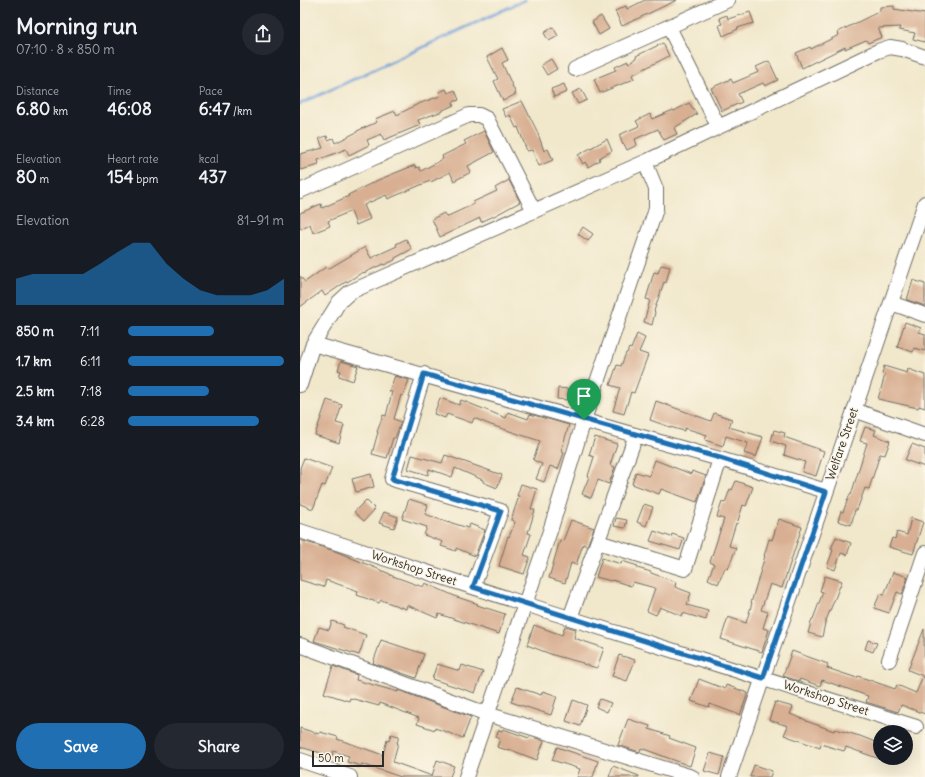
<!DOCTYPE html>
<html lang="en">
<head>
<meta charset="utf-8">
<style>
  :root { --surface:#171b24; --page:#242831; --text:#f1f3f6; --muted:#9ea1a6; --accent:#1f6fb2 }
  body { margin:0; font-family:Delius,sans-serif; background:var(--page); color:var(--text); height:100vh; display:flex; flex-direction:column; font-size:15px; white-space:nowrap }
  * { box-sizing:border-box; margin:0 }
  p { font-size:13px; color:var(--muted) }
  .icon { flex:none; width:22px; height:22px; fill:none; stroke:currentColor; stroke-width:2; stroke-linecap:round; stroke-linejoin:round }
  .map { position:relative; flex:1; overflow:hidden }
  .drawer { display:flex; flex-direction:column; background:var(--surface); width:300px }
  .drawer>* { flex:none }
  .tools { position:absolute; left:573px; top:725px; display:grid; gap:8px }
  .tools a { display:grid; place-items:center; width:40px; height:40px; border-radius:50%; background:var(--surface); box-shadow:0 4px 16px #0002; font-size:20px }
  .scale { position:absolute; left:12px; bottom:10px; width:72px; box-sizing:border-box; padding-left:4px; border:2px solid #2b2b2b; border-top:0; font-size:11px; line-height:14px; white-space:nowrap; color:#2b2b2b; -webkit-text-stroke:3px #fcf5e5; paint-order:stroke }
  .pin { position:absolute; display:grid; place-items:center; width:34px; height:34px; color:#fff; margin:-41px -17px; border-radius:50% 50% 50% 0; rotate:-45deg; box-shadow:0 0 4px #0007 }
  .pin .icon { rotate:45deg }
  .round { display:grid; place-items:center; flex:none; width:42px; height:42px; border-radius:21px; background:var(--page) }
  .headline { display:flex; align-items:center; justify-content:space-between; height:68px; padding:0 16px }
  h1 { font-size:22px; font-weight:700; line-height:30px }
  .stats { display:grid; grid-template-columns:repeat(3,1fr); gap:6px; height:68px; padding:4px 16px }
  .stats div { display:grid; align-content:center }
  .stats b { font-size:17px; font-weight:700 }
  .stats small { font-size:11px; font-weight:400 }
  .stats p { font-size:11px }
  .chart { height:112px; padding:8px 16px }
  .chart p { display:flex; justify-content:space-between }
  .chart svg { width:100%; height:72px; margin-top:4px; fill:var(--accent); opacity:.7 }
  .action { display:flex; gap:8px; margin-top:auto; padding:8px 16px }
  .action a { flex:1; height:46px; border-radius:24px; background:var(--accent); color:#fff; font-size:16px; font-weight:700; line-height:46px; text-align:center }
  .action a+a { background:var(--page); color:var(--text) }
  ul { padding:0 16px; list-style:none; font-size:13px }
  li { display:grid; grid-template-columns:64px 48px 1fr; align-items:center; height:30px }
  li i { height:10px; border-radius:5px; background:var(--accent) }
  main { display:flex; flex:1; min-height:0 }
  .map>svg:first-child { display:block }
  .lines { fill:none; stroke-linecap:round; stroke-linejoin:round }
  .stream { stroke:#6e9fd8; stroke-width:3 }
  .building { fill:#d8af92 }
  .minor-casing { stroke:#706d63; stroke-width:16 }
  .minor { stroke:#fff; stroke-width:14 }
  .route-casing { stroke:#fff; stroke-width:8 }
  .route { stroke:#1f6fb2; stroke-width:5 }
  .labels { text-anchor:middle; stroke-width:3; stroke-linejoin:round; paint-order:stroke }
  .street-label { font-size:12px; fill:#2b2b2b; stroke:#fcf5e5 }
</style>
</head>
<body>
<main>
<section class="drawer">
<div class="headline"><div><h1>Morning run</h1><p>07:10 · 8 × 850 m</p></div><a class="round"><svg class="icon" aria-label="share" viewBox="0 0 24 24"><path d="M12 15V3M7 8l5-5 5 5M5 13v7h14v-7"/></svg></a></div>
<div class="stats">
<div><p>Distance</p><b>6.80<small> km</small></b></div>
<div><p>Time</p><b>46:08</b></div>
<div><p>Pace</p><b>6:47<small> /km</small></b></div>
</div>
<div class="stats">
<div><p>Elevation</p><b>80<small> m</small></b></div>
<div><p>Heart rate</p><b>154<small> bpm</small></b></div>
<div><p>kcal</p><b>437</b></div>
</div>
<div class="chart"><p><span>Elevation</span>81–91 m</p>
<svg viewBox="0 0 160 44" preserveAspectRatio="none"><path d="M0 44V28L10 25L20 25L30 25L40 25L50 19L60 12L70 6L80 6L90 19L100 28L110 35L120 38L130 38L140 38L150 35L160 28V44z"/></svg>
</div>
<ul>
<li><b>850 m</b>7:11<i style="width:55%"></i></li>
<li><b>1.7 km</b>6:11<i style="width:100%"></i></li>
<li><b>2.5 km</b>7:18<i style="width:52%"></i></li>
<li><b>3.4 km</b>6:28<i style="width:84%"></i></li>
</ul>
<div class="action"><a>Save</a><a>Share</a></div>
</section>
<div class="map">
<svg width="625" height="777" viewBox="0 0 625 777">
  <rect width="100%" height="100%" fill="#fcf5e5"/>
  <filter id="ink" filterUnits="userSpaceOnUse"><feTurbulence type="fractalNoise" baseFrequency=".025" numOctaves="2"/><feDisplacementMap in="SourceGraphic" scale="8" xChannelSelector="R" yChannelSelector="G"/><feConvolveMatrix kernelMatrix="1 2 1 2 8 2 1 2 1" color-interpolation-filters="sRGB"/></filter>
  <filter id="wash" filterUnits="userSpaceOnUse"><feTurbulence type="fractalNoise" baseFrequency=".012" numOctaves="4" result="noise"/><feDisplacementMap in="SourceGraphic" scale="16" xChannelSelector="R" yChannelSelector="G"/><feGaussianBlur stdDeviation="0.9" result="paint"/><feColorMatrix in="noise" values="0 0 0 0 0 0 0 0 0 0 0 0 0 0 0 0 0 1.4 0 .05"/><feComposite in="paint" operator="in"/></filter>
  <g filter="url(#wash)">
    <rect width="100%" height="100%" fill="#f1e8cc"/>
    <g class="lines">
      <path class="stream" d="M0,104L225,0"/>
    </g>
    <g id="blocks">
      <path class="building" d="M345,0H377L322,26L315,11L326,6L327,9Z
        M594,6V9L625,14V42L613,39L615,33L599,30L600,27L578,28L582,37L568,43L566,40L545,49V47L502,68L496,53L510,47L511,49L539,35L538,32L580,11V7Z
        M450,12L454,23L437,28L438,29L423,36L419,25L422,24L419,18L427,15L428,19Z
        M301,16L309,29L299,35L292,22Z
        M253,27L258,36L249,41L244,33Z
        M363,43L369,56L332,75L334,79L300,93L294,79L316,70L315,67L328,61L329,63L337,58L336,56Z
        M202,48L208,60L202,63L216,94L203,101L194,81L198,79L187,57Z
        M251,59L257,69L247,75L241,65Z
        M469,61L478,80L465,86L463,83L438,94L442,102L422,111L411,88L431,79L433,83L459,72L456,67Z
        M264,84L267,92L254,97L251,89Z
        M146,89L148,93L155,90L159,100L153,102L154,105L143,110V111L118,120L120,125L84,140L81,134L67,140L69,145L49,155L46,149L18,160L19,165L0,170V154L23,148L19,138L27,136L28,140L33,138L35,143L57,132V131L77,122L75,119L95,111L97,115L118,104L140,96L139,92Z
        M281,89L287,100L278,104L272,93Z
        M222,101L237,131L244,151L248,149L253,160L239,166L232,150L227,151L218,127L216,128L210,115L206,117L202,109Z
        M389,103L397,114L374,128L377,134L364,140L358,129L335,139L337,145L327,150L324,144L323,145L319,135L339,126L336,121L350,114L352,119L373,110L374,111Z
        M184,131L194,152L168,166L171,172L154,181L150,172L131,182L130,181L88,199L86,195L64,205L70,219L56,225L51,211L28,221L30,226L13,233L10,224L0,229V213L21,204L22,208L49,196L48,195L78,180L115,165L116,168L119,167L121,171L143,159L142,156L166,144L164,141Z
        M307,139L312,151L299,158L300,160L288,167L285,162L283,164L278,155Z
        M209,180L220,202L196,215L181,222L180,218L140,237L132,219L144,213L146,217L174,204L173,202L197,191L195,188Z
        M283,227L293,234L288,241L278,234Z
        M106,239L112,249L95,258V260L84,265L83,264L64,273L63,272L47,282V281L25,296L22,291L0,307V276L5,282L26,267L28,269L65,247L71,258L97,246L96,244Z
        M361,265L370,267L366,283L364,282L354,311L355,312L352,325L344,322L350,300L346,299L354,272L358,273Z
        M613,280L625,284V306L607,300Z
        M605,322L621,328L619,332L625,334V351L614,348L613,352L597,347Z
        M337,334L345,338L339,352L348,355L334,393L331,392L324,414L313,411L320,388L310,385L317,365L321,366L326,353H327L329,348L331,349Z
        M41,361L58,366L53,381L39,376L41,371L38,370Z
        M584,366L607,373L608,369L625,375V408L619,406L618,408L578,399L585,375L582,374Z
        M95,376L109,380L103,396L101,395L94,419L101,422L95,438H93L87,458L72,454L78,432H77L83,415L86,416L92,392L89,391Z
        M258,388L269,389L268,400L257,399Z
        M140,398L159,405L161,400L206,418L208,412L228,419L230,414L269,425L261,451L264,453L258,469L250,466L244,482L236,479L242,464L233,460L240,441L191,425L174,418L172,423L147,414L145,418L134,414Z
        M27,400L42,405L36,423L44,425L39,443L15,435Z
        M356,401L411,421L414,413L432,419L429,427L463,437L456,457L444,453L448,443L426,436L423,446L405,440L407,435L385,428L384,431L370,427L350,420Z
        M565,427L576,430L574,435L590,441L585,455L580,454L569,489L565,488L557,510H555L551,525L538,521L541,511L543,512L550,494L551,495L567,443L560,441Z
        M474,430L485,433L484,437L524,451L516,476L502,472L505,462L484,455L486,446L471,441Z
        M295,437L317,444L310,465L315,467L309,484L298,480L291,498L282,494L289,477L288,476L294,457L289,455Z
        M612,444L625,449V467L605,460Z
        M112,455L142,463L145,455L202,475L197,488L183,482V480L155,468L152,477L129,469L128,475L108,469Z
        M4,458L32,468L25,486L22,485L13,509L0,504V468Z
        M355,460L391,474L392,471L406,476L397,502L361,489L359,494L332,484L336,472L349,476Z
        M71,474L74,487L56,492L52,479Z
        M436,481L453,487L446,506L443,505L437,524L436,523L429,546L436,548L428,569L425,568L418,584L408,579L414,564L410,562L424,519L417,517L422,502L425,503L430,489L432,490Z
        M221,484L237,489L231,509L235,510L228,533L231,534L224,555L230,557L224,574L199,566L208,536L209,537L215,522L211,520L219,496H217Z
        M109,499L128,505L125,514L149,523V522L168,528L170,524L185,530L175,556L156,548V551L141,546L143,542L124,535L127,527L102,519Z
        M66,500L75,509L64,521L54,512Z
        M344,504L353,507L346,526L337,522Z
        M84,512L98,517L94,528L79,523Z
        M316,518L327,520L325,528L314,526Z
        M611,518L623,522L613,554L589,547L592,538L595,539L597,532L607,535Z
        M479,519L502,527L482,588L470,584L461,610L468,612L463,628L469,630L462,652L421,639L428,617L446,623L452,603H451L465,556H464L469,539L472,540Z
        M271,520L294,528L287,546L283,544L276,565L271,563L265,583L249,578L260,540L263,541Z
        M354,531L371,537L372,534L384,538L380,550L350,541Z
        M536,537L551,543L547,555L541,553L535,570L527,567L533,550L531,549Z
        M0,540L35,551L90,574V575L123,587L125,583L157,597L178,604L177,605L205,614L199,634L139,614L137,618L107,605L106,609L81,600L79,603L57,595L58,591L26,580L24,587L0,580Z
        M302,558L321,564L322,561L338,566L337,568L351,572V573L376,582L375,587L391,593L387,605L408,611L406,620L383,613L382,616L360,607L356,615L347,611L355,588L333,582L331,586L312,580L311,581L296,577Z
        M593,572L608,577L602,594L597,592L589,613L574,608L580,594L584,595Z
        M525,576L542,581L525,623L522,637L508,633L512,619H513L523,592L520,591Z
        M32,621L44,625L43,627L66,635L59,655L14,641L19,627L29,630Z
        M234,625L262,635L265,626L276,629L274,638L304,648L297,668L283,664V663L253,655L227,645Z
        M624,629L625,714L601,705L598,712L566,702L568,696L522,680L520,686L500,679L499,681L483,676L492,651L528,664L527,668L557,678L558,676L595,689L597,685L616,693L623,676L608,670Z
        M81,640L124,654L116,678L73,663Z
        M568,640L577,643L573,652L565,649Z
        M319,655L335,660L327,681L312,676Z
        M137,664L160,671L162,665L183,672L175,693L132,679Z
        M33,666L57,675L56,680L98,692V690L171,717L163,738L135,728V730L117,724L119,718L80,703L79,706L50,698L49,701L24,693Z
        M399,679L425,689L426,685L448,693L440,715L410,704L409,707L391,701Z
        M217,687L241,695L243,691L257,696L251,715L211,702Z
        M300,699L311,703L307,712L296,707Z
        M273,700L287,705L280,726L266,721Z
        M475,702L493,707L490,714L506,720V721L534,731L535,729L560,736L580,744V759L546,747L544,751L521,744L520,748L484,735L488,726L469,720Z
        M328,719L350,726L349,729L370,736L369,738L396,748L390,766L341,748L340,752L318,745Z
        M0,728L19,734L20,732L38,737L37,739L83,755L87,740L89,741L91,734L99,736L97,743H98L93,762L132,776L137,760L154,766L150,777H101L62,764L61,766L47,762L49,756L33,751L32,756L0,747Z
        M203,729L229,738L230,736L244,741L237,760L211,750L210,751L197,747L200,739L196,737L199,730L202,731Z
        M257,747L298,761L293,777H277L280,769L252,760Z
        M410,753L424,757L419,775L404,771Z
        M454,765L472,771L470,777H450Z
        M313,766L339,776V777H309Z"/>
    </g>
  </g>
  <g filter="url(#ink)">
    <use href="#blocks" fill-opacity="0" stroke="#706d63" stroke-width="1"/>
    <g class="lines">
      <defs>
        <path id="minor" d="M369,27L418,126
          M275,69L428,0
          M0,191L169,115H179L187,119L234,211
          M591,303L625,315
          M13,344L420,459L526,491
          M124,374L92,479L201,511L173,587
          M0,385L13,344L39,302L50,292L345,162L578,51L590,47L602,49L625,57
          M554,410L625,435
          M0,531L225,604L616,727
          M298,542L385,569L420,459
          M270,618L336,435
          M0,645L187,714L392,777
          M589,660L625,553
          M0,760L50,777
          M166,777L251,528L284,420L356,209V189L345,162
          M429,777L625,203"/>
      </defs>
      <use href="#minor" class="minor-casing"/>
      <use href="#minor" class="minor"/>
    </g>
  </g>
  <g class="lines" filter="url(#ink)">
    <defs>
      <path id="route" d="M124,374L420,458L526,492L463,678L173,587L201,511L92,479Z"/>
    </defs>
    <use href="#route" class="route-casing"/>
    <use href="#route" class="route"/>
  </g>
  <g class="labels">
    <g class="street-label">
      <text transform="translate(542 444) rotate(-71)" y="4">Welfare Street</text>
      <text transform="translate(114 568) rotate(18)" y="4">Workshop Street</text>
      <text transform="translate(526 698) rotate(18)" y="4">Workshop Street</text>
    </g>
  </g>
</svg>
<div class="tools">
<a><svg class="icon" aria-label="layers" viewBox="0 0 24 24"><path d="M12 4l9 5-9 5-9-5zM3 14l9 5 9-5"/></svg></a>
</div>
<div class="scale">50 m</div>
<div class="pin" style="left:284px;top:420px;background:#1e9e55"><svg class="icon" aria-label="arrive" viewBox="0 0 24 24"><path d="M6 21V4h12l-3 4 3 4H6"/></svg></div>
</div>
</main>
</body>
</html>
